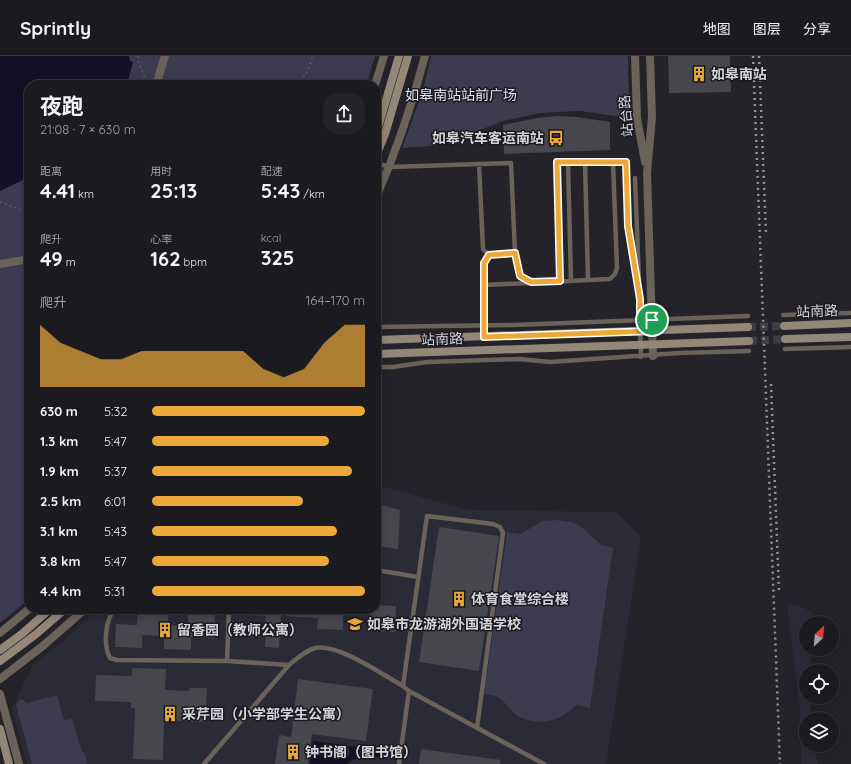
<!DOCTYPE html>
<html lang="zh">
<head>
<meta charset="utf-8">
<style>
  :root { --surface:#1a1a1f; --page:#232328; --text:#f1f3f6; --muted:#9fa1a4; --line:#38383d; --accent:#eca93a }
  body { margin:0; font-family:Quicksand,"Noto Sans SC",sans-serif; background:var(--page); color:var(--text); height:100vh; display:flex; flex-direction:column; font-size:15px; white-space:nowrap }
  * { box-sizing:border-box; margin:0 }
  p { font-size:13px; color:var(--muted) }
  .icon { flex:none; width:22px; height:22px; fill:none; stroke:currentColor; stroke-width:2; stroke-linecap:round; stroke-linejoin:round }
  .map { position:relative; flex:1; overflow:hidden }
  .side { position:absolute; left:24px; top:24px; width:357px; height:534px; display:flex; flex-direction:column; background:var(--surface); border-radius:16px; box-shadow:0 2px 10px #0003,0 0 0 1px var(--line) }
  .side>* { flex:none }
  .needle { width:26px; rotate:26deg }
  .fabs { position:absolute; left:799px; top:560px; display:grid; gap:8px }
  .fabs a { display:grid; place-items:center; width:40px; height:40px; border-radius:50%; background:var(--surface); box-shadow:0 2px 10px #0003,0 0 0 1px var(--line); font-size:20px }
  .pin { position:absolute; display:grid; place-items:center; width:34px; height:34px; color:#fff; margin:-17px; border:2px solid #fff; border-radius:50%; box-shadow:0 1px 4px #0007 }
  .round { display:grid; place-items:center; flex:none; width:42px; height:42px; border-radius:16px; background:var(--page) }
  .overview { display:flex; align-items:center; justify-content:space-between; height:68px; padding:0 16px }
  h1 { font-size:22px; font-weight:700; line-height:30px }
  .metrics { display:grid; grid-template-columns:repeat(3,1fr); gap:6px; height:68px; padding:4px 16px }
  .metrics div { display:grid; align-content:center }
  .metrics b { font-size:20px; font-weight:700 }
  .metrics small { font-size:11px; font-weight:400 }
  .metrics p { font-size:11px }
  .chart { height:112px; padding:8px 16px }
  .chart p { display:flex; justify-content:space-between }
  .chart svg { width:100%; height:72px; margin-top:4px; fill:var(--accent); opacity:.7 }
  ul { padding:0 16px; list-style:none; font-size:13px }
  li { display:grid; grid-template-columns:64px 48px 1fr; align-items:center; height:30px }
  li i { height:10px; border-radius:5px; background:var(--accent) }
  header { display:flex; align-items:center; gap:24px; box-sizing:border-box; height:56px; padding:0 20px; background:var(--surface); border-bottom:1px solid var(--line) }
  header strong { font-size:19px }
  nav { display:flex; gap:22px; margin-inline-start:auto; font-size:14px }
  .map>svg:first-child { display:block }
  .built { fill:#2b2a37 }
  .green { fill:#3d3b50 }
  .water { fill:#141127 }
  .building { fill:#46464d }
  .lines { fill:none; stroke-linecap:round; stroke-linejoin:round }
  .secondary-tunnel { stroke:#3d3d43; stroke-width:8; stroke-dasharray:8 4; stroke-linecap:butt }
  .path { stroke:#59595f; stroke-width:1.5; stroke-dasharray:2 3; stroke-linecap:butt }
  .lane { stroke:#6b6359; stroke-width:4.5 }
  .street { stroke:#6b6359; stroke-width:8 }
  .secondary { stroke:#948777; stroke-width:8 }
  .rail { stroke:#94949a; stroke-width:2.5; stroke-dasharray:2 4; stroke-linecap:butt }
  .route-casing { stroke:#fff; stroke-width:8 }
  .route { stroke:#eca93a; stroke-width:5 }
  .labels { text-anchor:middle; stroke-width:3; stroke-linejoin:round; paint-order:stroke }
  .poi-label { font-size:14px; font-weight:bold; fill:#d3d3d8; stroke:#1a1920; text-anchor:start }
  .park-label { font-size:14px; fill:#e2e1f6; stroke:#1a1920 }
  .street-label { font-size:14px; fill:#d3d3d8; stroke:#1a1920 }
</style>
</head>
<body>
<header>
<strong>Sprintly</strong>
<nav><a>地图</a><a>图层</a><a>分享</a></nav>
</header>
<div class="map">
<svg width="851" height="708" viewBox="0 0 851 708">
  <rect width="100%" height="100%" fill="#232329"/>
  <path class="built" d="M376,429L469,454L616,456L641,481L606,708H27L12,652L33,608L65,584L98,553H376Z
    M787,548L799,550L812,556V567H806V593H812L811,615H806V641H811L810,663H806V689H814L818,708H801L800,656Z"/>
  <path class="green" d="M0,0H375L366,29H29V543L0,567Z
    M431,0H628L629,62L580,55L540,57L503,65L442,89L402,92L423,34Z
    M557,464L571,466L582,471L601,489L613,492L590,652L576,649C560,665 541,671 520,661C511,657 507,647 499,642C496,639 489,639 484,638L507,476L520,478L543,465Z
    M57,639L64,664L72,663L82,696H84L87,708H32L16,649L18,645L22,643L27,647Z"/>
  <path class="water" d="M0,0H129L130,5L133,6L127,29H29V121L0,135Z
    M313,685L345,689V692L342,691L341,699L349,700L350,693L348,692V690L386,695L388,697L384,702L369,700L352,704L347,708H310Z"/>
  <path class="building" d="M668,0H730L731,36L669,37Z
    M557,60L577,61L610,66V94L504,98L503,69L537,62Z
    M376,447L400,454L398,493L376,490Z
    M439,471L499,480L479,615L419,606Z
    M376,549L396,550L395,576L368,574L369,553H376Z
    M138,553H168V569L188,570V553H215L214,582L191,581V594L164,593V580L142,579V592L115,591L116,568L137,569Z
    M233,553H266V560L233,558Z
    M286,553L343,554V574L317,573L318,562L286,560Z
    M266,556L281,557L279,592L265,591Z
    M132,612L166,613L165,634L189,635V632H207L205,666L164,664L163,704L133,703L135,652H131V646L95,645L96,619L132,620Z
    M298,623L373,633L366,685L312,678L308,708H275L279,679L291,681Z
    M421,693L501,704L500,708H419Z"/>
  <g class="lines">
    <path class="secondary-tunnel" d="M748,271L784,270
      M749,285L785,283"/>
    <path class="path" d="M138,0L139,8L148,29
      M297,29L307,16L313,0
      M0,146L24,155V164L29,172
      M24,155L26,142L29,139"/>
    <path class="lane" d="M568,106L571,225
      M585,106L588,224
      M376,107L390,111L511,107L515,197L520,220L531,226
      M479,108L483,193L489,199
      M635,122L639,225
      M489,199L515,197
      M560,225L557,106H626L628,170L640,243
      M485,229L610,223L615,218L617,212L613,106
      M639,240L641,301
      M783,259L851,257
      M376,271L514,269L748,260
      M484,281V207L489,199
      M785,293L851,291
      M376,311H393L427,306L520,303L550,306L679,297L749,295
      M376,514L418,521
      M115,553C105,564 103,589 110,602L117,604L227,605L289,609
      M227,605L229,553
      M403,630L427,460L493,468L500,471L503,477L477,672
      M204,708L289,609C296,603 305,595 315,592C338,587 383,619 403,630L409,635L544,708
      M399,708L409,635"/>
    <path class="street" d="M635,0L637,62L645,106
      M650,0L652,61L647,117L653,300
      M156,29L165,0
      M375,29L384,0
      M376,142C396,96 412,49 425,0
      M0,208L29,203
      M0,577L29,553
      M0,623L44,589L85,553
      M0,638L19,708"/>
    <path class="secondary" d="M376,78L399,0
      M376,100L385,78L408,0
      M784,270L851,267
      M785,283L851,281
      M376,284L748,271
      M376,298L749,285
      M0,594L23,577L50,553
      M0,605L35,579L65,553
      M0,673L9,708"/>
    <path class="rail" d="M753,0L780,708
      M759,0L766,178
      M771,328L779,536"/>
  </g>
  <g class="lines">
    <defs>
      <path id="route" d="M557,106H626L628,170L640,243V264H652L653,275L484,281V207L489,199L515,197L520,220L531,226L560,225Z"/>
    </defs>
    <use href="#route" class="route-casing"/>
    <use href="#route" class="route"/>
  </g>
  <defs>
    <symbol id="building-bare" viewBox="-9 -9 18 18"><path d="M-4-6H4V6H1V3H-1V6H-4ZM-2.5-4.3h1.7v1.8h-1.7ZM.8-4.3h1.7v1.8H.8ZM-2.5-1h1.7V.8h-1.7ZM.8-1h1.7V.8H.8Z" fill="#eca93a" stroke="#1a1920" stroke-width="2.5" paint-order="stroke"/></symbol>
    <symbol id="bus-bare" viewBox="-9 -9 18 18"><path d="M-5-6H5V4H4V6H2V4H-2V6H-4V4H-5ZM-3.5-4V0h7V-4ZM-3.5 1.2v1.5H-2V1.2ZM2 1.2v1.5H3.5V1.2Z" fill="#eca93a" stroke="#1a1920" stroke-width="2.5" paint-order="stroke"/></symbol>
    <symbol id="school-bare" viewBox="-9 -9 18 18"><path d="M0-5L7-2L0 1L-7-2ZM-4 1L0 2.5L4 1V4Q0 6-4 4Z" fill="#eca93a" stroke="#1a1920" stroke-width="2.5" paint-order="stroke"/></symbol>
  </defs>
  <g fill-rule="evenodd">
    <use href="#building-bare" x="688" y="7" width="22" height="22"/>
    <use href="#bus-bare" x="545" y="71" width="22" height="22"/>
    <use href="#building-bare" x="448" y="532" width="22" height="22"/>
    <use href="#school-bare" x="344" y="557" width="22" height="22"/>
    <use href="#building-bare" x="154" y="563" width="22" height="22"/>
    <use href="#building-bare" x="159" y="647" width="22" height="22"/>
    <use href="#building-bare" x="282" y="685" width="22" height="22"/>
  </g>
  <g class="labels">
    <g class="poi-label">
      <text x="711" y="23">如皋南站</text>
      <text x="544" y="87" text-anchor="end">如皋汽车客运南站</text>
      <text x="471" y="548">体育食堂综合楼</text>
      <text x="367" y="573">如皋市龙游湖外国语学校</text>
      <text x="177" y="579">留香园（教师公寓）</text>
      <text x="182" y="663">采芹园（小学部学生公寓）</text>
      <text x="305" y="701">钟书阁（图书馆）</text>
    </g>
    <g class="park-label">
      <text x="461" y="44">如皋南站站前广场</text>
    </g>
    <g class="street-label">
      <text transform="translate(626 60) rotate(-95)" y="5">站台路</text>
      <text transform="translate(817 255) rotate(-2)" y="5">站南路</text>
      <text transform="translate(442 283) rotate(-2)" y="5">站南路</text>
    </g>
  </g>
</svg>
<div class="fabs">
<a><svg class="needle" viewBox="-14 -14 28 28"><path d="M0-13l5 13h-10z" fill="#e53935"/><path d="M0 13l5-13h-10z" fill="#9fa1a4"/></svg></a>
<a><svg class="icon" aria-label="locate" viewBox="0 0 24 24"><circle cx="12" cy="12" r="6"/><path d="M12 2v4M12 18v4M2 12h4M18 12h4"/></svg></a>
<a><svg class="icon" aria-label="layers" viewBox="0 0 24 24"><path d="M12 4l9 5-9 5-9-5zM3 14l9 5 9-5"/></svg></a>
</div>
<div class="pin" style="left:652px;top:264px;background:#1e9e55"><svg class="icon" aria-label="arrive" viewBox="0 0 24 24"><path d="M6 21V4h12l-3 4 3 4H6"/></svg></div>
<section class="side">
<div class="overview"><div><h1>夜跑</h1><p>21:08 · 7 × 630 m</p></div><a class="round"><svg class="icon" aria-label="share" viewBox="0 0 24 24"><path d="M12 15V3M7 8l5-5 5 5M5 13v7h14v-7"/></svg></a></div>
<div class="metrics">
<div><p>距离</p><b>4.41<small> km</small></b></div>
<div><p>用时</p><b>25:13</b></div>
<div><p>配速</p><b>5:43<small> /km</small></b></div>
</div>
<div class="metrics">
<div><p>爬升</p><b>49<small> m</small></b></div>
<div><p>心率</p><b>162<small> bpm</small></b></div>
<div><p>kcal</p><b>325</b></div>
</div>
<div class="chart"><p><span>爬升</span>164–170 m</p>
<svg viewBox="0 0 160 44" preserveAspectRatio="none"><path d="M0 44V6L10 17L20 22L30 27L40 27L50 22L60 22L70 22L80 22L90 22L100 22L110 33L120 38L130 33L140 17L150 6L160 6V44z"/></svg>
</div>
<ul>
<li><b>630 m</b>5:32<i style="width:100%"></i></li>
<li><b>1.3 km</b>5:47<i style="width:83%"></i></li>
<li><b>1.9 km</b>5:37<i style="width:94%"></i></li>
<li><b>2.5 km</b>6:01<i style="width:71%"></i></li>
<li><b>3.1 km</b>5:43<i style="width:87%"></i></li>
<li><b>3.8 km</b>5:47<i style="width:83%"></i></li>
<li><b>4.4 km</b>5:31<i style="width:100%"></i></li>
</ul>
</section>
</div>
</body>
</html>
